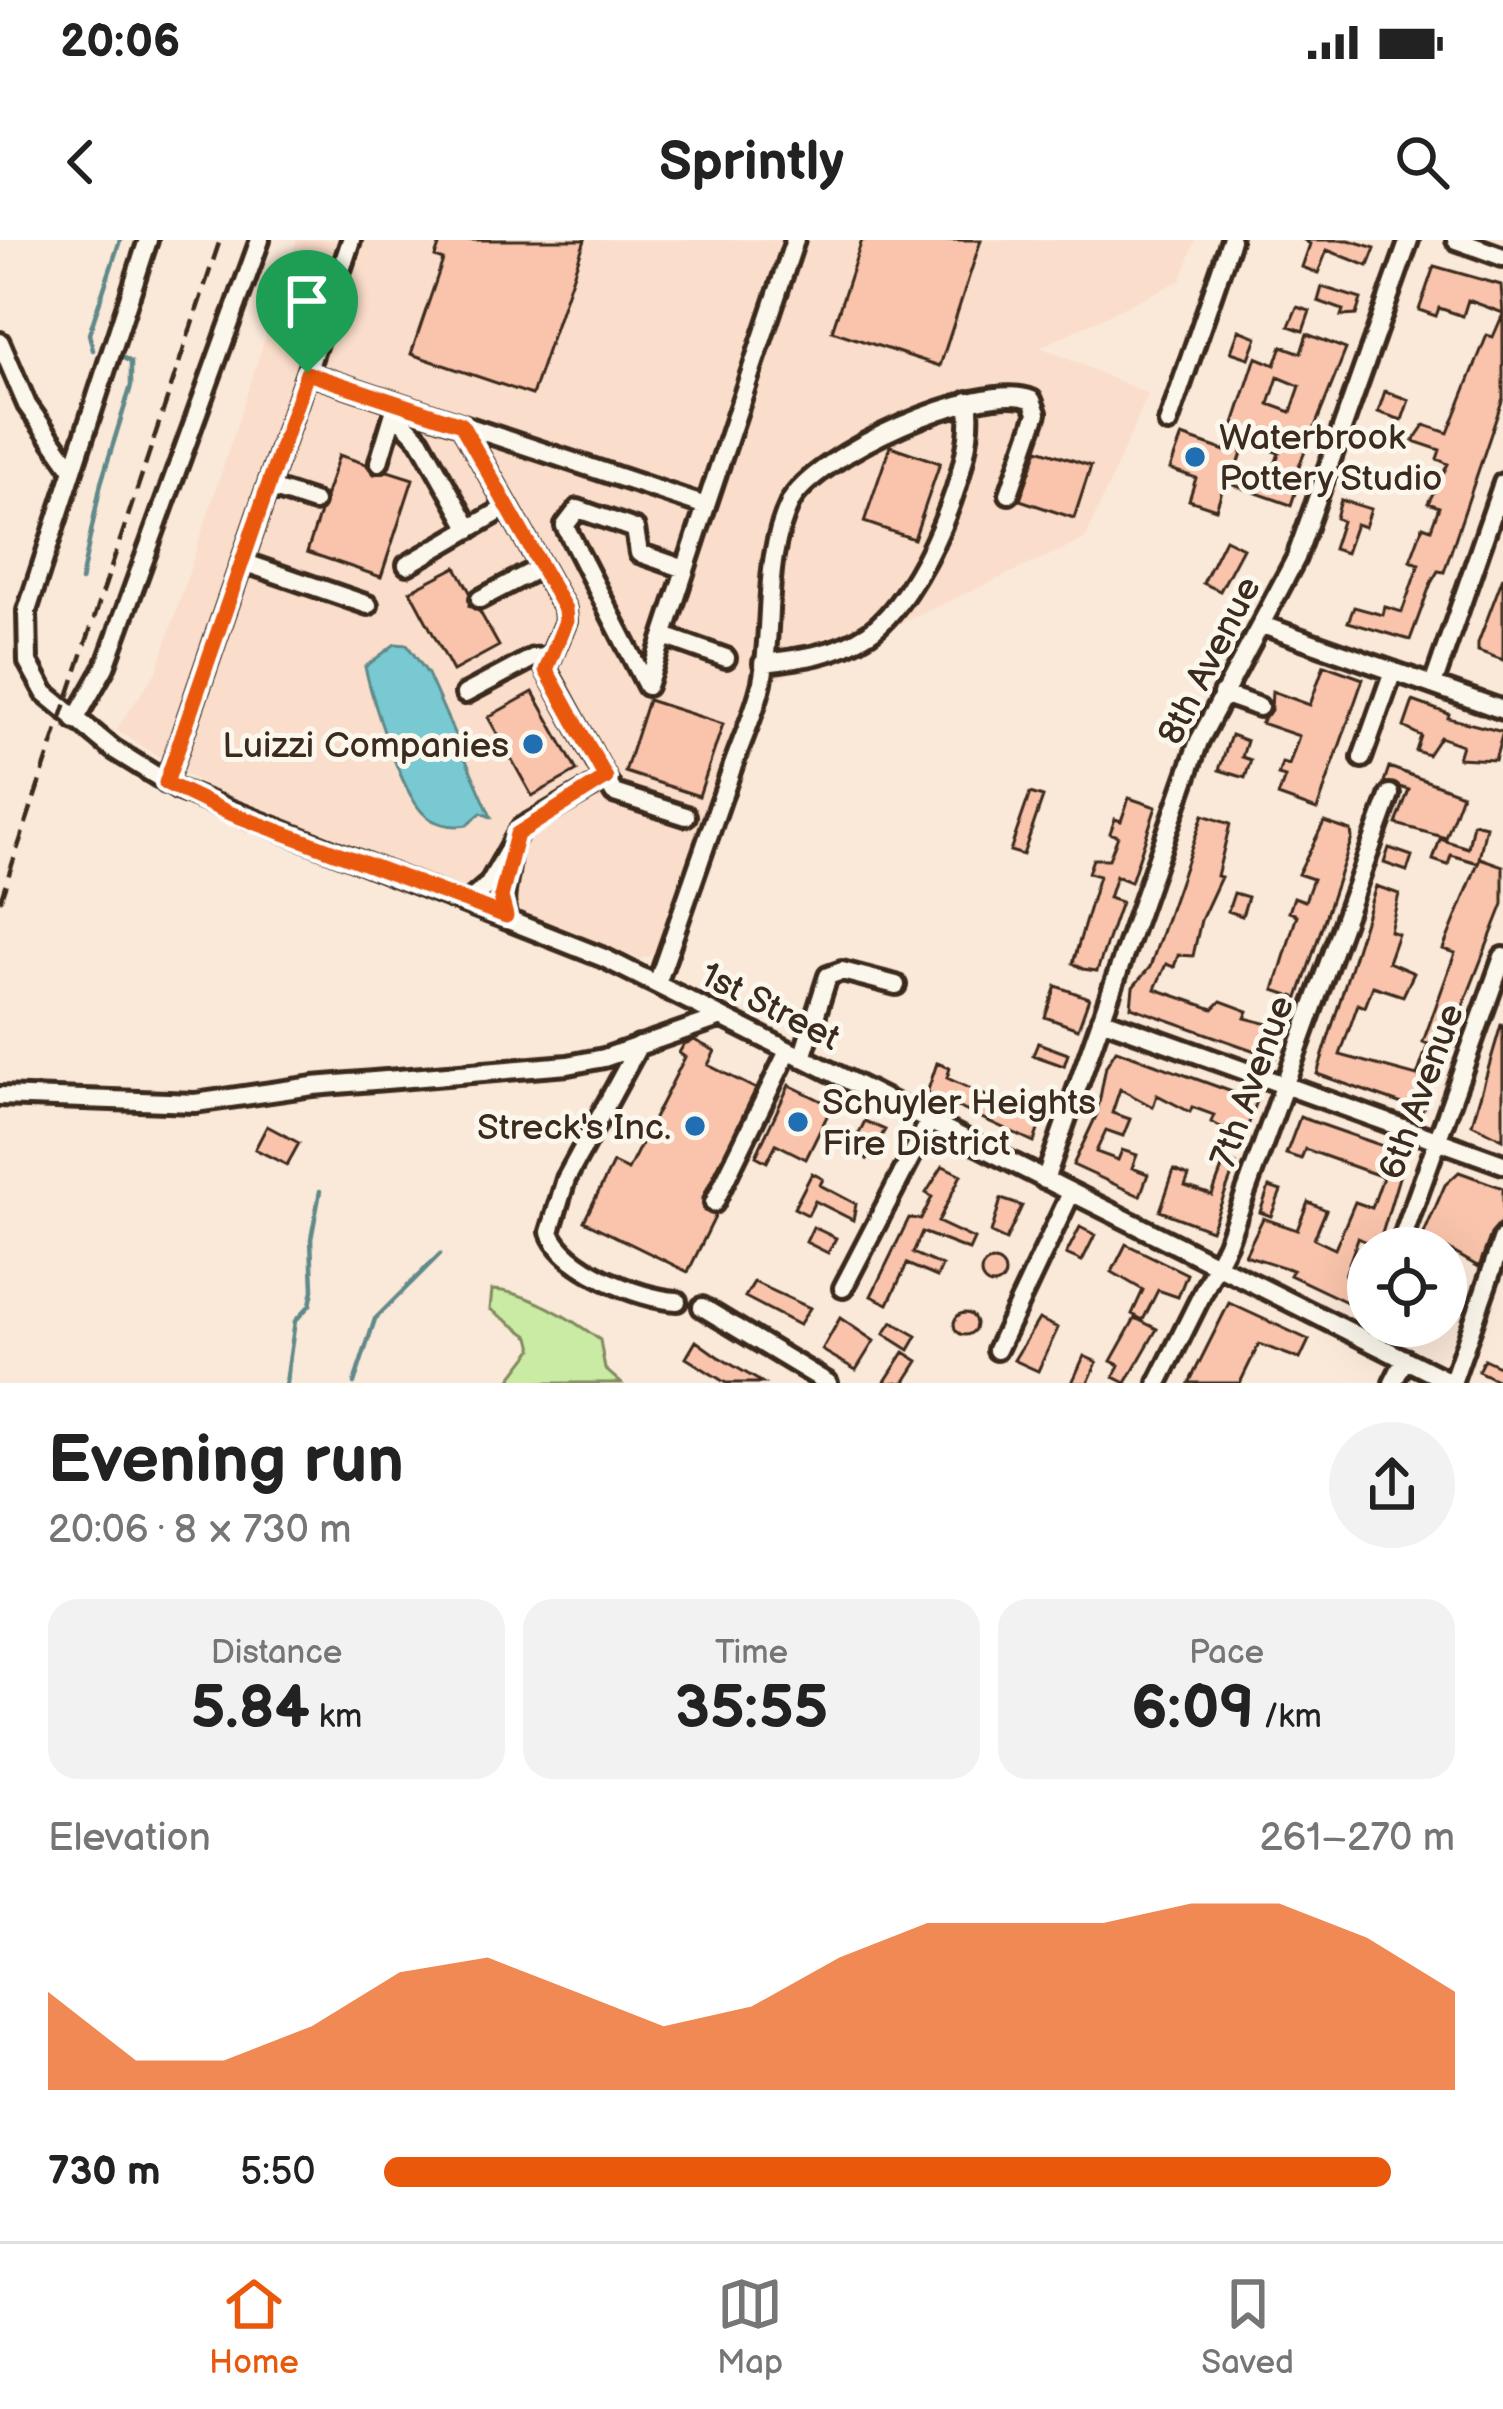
<!DOCTYPE html>
<html lang="en">
<head>
<meta charset="utf-8">
<style>
  :root { --surface:#fff; --page:#f2f2f2; --text:#222; --muted:#767676; --line:#e0e0e0; --accent:#ea580c }
  body { margin:0; font-family:"Balsamiq Sans",sans-serif; background:var(--page); color:var(--text); height:100vh; display:flex; flex-direction:column; font-size:45px; white-space:nowrap }
  * { box-sizing:border-box; margin:0 }
  p { font-size:39px; color:var(--muted) }
  .icon { flex:none; width:66px; height:66px; fill:none; stroke:currentColor; stroke-width:2; stroke-linecap:round; stroke-linejoin:round }
  .map { position:relative; height:1143px; overflow:hidden }
  .panel { display:flex; flex-direction:column; background:var(--surface); flex:1 }
  .panel>* { flex:none }
  .fabs { position:absolute; left:1347px; top:987px; display:grid; gap:24px }
  .fabs a { display:grid; place-items:center; width:120px; height:120px; border-radius:50%; background:var(--surface); box-shadow:0 12px 48px #0002; font-size:60px }
  .pin { position:absolute; display:grid; place-items:center; width:102px; height:102px; color:#fff; margin:-123px -51px; border-radius:50% 50% 50% 0; rotate:-45deg; box-shadow:0 0 12px #0007 }
  .pin .icon { rotate:45deg }
  .round { display:grid; place-items:center; flex:none; width:126px; height:126px; border-radius:63px; background:var(--page) }
  .overview { display:flex; align-items:center; justify-content:space-between; height:204px; padding:0 48px }
  h1 { font-size:66px; font-weight:700; line-height:90px }
  .metrics { display:grid; grid-template-columns:repeat(3,1fr); gap:18px; height:204px; padding:12px 48px }
  .metrics div { display:grid; align-content:center; border-radius:30px; background:var(--page); text-align:center }
  .metrics b { font-size:60px; font-weight:700 }
  .metrics small { font-size:33px; font-weight:400 }
  .metrics p { font-size:33px }
  .chart { height:336px; padding:24px 48px }
  .chart p { display:flex; justify-content:space-between }
  .chart svg { width:100%; height:216px; margin-top:12px; fill:var(--accent); opacity:.7 }
  ul { padding:0 48px; list-style:none; font-size:39px }
  li { display:grid; grid-template-columns:192px 144px 1fr; align-items:center; height:90px }
  li i { height:30px; border-radius:15px; background:var(--accent) }
  .status { display:flex; justify-content:space-between; align-items:center; height:84px; padding:0 60px; background:var(--surface); direction:ltr }
  .status svg { height:33px; fill:currentColor }
  header { display:flex; justify-content:space-between; align-items:center; height:156px; padding:0 48px; background:var(--surface); font-size:54px; font-weight:700 }
  .dock { display:flex; justify-content:space-around; align-items:center; height:168px; border-top:3px solid var(--line); background:var(--surface); font-size:33px; color:var(--muted) }
  .dock a { display:grid; justify-items:center; gap:6px }
  .dock .active { color:var(--accent) }
  .map>svg:first-child { display:block }
  .built { fill:#faddca }
  .green { fill:#c9eba3; stroke:#828a60; stroke-width:3 }
  .water { fill:#78c9d1; stroke:#608989; stroke-width:3 }
  .lines { fill:none; stroke-linecap:round; stroke-linejoin:round }
  .stream { stroke:#608989; stroke-width:4.5 }
  .building { fill:#f9c4ab; stroke:#3b2a1e; stroke-width:3; fill-rule:evenodd }
  .minor-casing { stroke:#3b2a1e; stroke-width:26 }
  .minor { stroke:#fbf7ec; stroke-width:16 }
  .rail { stroke:#3b2a1e; stroke-width:4.5; stroke-dasharray:18 9; stroke-linecap:butt }
  .route-casing { stroke:#fff; stroke-width:24 }
  .route { stroke:#ea580c; stroke-width:15 }
  .poi-dot { fill:#1f6fb2; stroke:#fbf7ec; stroke-width:4.5 }
  .labels { text-anchor:middle; stroke-width:10; stroke-linejoin:round; paint-order:stroke }
  .poi-label { font-size:36px; fill:#3b2a1e; stroke:#fbf7ec; text-anchor:start }
  .street-label { font-size:36px; fill:#3b2a1e; stroke:#fbf7ec }
</style>
</head>
<body>
<div class="status"><b>20:06</b><svg viewBox="0 0 49 12"><path d="M0 12V9h3v3zM5 12V6h3v6zM10 12V3h3v9zM15 12V0h3v12zM26 1h20v11H26zM47 4h2v5h-2z"/></svg></div>
<header><svg class="icon" aria-label="back" viewBox="0 0 24 24"><path d="M15 5l-7 7 7 7"/></svg>Sprintly<svg class="icon" aria-label="search" viewBox="0 0 24 24"><circle cx="10" cy="10" r="6"/><path d="M15 15l6 6"/></svg></header>
<div class="map">
<svg width="1503" height="1143" viewBox="0 0 1503 1143">
  <rect width="100%" height="100%" fill="#fae8d8"/>
  <filter id="ink" filterUnits="userSpaceOnUse"><feTurbulence type="fractalNoise" baseFrequency=".00833" numOctaves="2"/><feDisplacementMap in="SourceGraphic" scale="24" xChannelSelector="R" yChannelSelector="G"/><feConvolveMatrix kernelMatrix="1 2 1 2 8 2 1 2 1" color-interpolation-filters="sRGB"/></filter>
  <g filter="url(#ink)">
    <path class="built" d="M297,0H1195L1181,40L1040,107L1148,154L1085,299L769,443L751,438L660,712L640,719L211,549L116,490L157,431Z"/>
    <path class="green" d="M492,1050C527,1051 573,1080 600,1100L605,1129L621,1143H507L533,1109L530,1097L490,1069Z"/>
    <path class="water" d="M395,404L407,405L428,434L491,577L481,573L467,585C451,588 433,584 422,572C399,546 373,462 365,427Z"/>
    <g class="lines">
      <path class="stream" d="M93,110L89,94L120,0
        M81,341L101,243L131,146V122L120,116
        M286,1143L295,1081L310,1065L313,1050L311,999L320,951
        M354,1143L375,1079L440,1014"/>
    </g>
    <path class="building" d="M441,0H585L532,155L411,114L443,20L435,17Z
      M862,0H981L940,126L832,91Z
      M1304,0H1349L1375,8L1368,26L1327,10L1318,33L1302,27L1310,4Z
      M1434,26L1501,45L1503,73L1468,60L1463,76L1439,68L1436,76L1419,70Z
      M1322,47L1361,59L1356,75L1341,76L1343,70L1318,61Z
      M1297,67L1310,71L1303,91L1289,86Z
      M1503,74V158L1444,332L1438,331L1431,343L1410,400L1348,382L1354,367L1383,375L1385,367L1402,372L1419,324L1410,321L1423,286L1431,289L1439,267L1428,263L1448,224L1437,219L1440,210L1413,201L1424,185L1448,193L1487,95L1493,97Z
      M1239,90L1257,97L1249,118L1231,112Z
      M1307,94L1346,109L1290,249L1295,253L1291,265L1225,242L1216,269L1189,260L1196,238L1170,229L1182,196L1225,211L1256,117L1275,125L1282,106L1301,113ZM1278,137L1300,146L1291,172L1269,164ZM1253,204L1279,213L1269,242L1235,234L1243,210L1250,212Z
      M1385,151L1409,160L1402,180L1378,172Z
      M890,206L940,223L914,299L864,282Z
      M1038,209L1091,226L1074,278L1020,260Z
      M339,215L366,224L374,234L388,231L413,239L381,337L307,312Z
      M1341,260L1371,269L1365,287L1356,284L1346,313L1333,309L1342,281L1336,278Z
      M1225,299L1243,308L1220,351L1203,343Z
      M456,327L470,352L469,366L480,372L499,406L453,431L410,351Z
      M1503,337V420L1478,411V403Z
      M1324,425L1363,439L1317,570L1278,556L1285,537L1278,535L1282,523L1289,525L1299,496L1261,483L1271,470L1272,451L1310,465Z
      M533,452L577,531L532,556L488,477Z
      M648,460L723,484L699,556L625,532Z
      M1413,461L1449,474L1448,478L1503,492L1495,520L1458,518L1462,505L1440,497L1428,515L1416,511L1421,496L1404,487Z
      M1231,495L1247,501L1242,517L1251,520L1245,538L1219,530Z
      M1389,527L1462,554L1446,598L1396,584L1409,550L1384,542Z
      M1030,553L1043,557L1023,615L1010,611Z
      M1129,558L1156,567L1131,642L1116,636L1109,658L1121,662L1097,731L1083,729L1073,723L1099,636L1088,633L1093,619H1109L1118,596L1110,593L1115,579L1121,581Z
      M1203,575L1230,584L1217,636L1221,637L1201,680L1193,716L1178,715L1174,727L1166,724L1155,749L1213,769L1221,761L1248,771L1245,778L1284,788L1275,818L1131,767L1133,747L1150,727Z
      M1324,582L1351,591L1352,598L1298,758L1274,750L1297,675L1289,672L1294,657L1305,661L1313,639L1298,634Z
      M1473,583L1486,586L1478,623L1451,615L1448,625L1433,620L1440,599L1468,608Z
      M1389,608L1412,616L1407,631L1384,623Z
      M1480,618L1503,626V664L1422,871L1317,834L1376,646L1399,654L1390,691L1398,694L1388,722L1414,733L1403,756L1373,746L1365,767L1358,764L1340,815L1417,836L1428,804L1423,802L1455,713L1443,709Z
      M1234,653L1248,657L1242,676L1228,671Z
      M1056,746L1089,758L1078,789L1045,777Z
      M1501,785H1503V899L1472,884Z
      M694,800L715,811L708,825L756,849L703,957L704,971L716,975L688,1032L584,981L613,923L628,930L685,817L679,813L684,804Z
      M1038,803L1068,814L1064,826L1033,815Z
      M1116,810L1257,861L1243,899L1211,882L1214,875L1192,867L1190,872L1157,855L1153,867L1120,849L1112,873L1130,879L1123,896L1106,890L1096,912L1118,920L1122,910L1137,915L1132,928L1148,934L1140,956L1073,925L1097,874L1106,826Z
      M937,823L950,828L947,838L1041,881L1034,902L927,853Z
      M789,845L832,866L806,919L776,904L767,922L756,916Z
      M1300,877L1406,914L1378,1007L1358,998L1345,1035L1362,1041L1353,1065L1290,1035L1293,1030L1245,1015L1263,978L1297,990L1308,962L1326,970L1314,999L1335,1009L1355,962L1372,968L1383,937L1305,909L1301,919L1286,914Z
      M865,881L885,890L867,919L853,905Z
      M267,886L299,903L287,925L255,909Z
      M1225,920L1236,924L1211,990L1160,971L1174,930L1189,936L1185,946L1212,955Z
      M943,926L961,935L938,982L974,999L969,1010L922,992L913,1013L942,1026L937,1037L907,1024L888,1064L871,1056L909,978L921,979L932,957L926,953Z
      M1459,932L1503,948V980L1491,994L1479,1027L1446,1008L1420,1003L1445,945Z
      M812,933L823,939L820,945L856,964L853,980L815,961L808,975L794,968Z
      M1269,947L1281,951L1271,976L1260,972Z
      M1001,959L1022,966L1006,1000L991,993Z
      M813,987L836,998L828,1013L806,1002Z
      M1080,987L1095,995L1082,1021L1066,1014Z
      M1126,1004L1187,1034L1178,1057L1158,1050L1143,1080L1132,1074L1143,1050L1112,1032Z
      M981 1033a12 12 0 1 1 24 0a12 12 0 1 1-24 0Z
      M754,1042L810,1068L799,1085L745,1057Z
      M1229,1063L1309,1100L1300,1119L1259,1104L1240,1143H1189Z
      M954 1084a11 11 0 1 1 22 0a11 11 0 1 1-22 0Z
      M840,1078L874,1101L856,1130L822,1110Z
      M1135,1078L1157,1089L1126,1143L1114,1137L1119,1125L1111,1121Z
      M1039,1079L1058,1088L1038,1131L1014,1120Z
      M892,1082L917,1096L909,1110L884,1094Z
      M696,1101L717,1116L763,1143H726L686,1118Z
      M904,1112L918,1121L904,1143H884Z
      M1084,1116L1097,1122L1088,1143H1072Z
      M1484,1119L1503,1128V1143L1478,1131Z"/>
    <g class="lines">
      <defs>
        <path id="minor" d="M148,0L27,371L28,422L45,453L113,509L179,550L604,718L1452,1143
          M1456,0L1503,17
          M0,102L27,165L73,230
          M307,133L351,0
          M394,173L420,200L470,289
          M1168,183L1231,0
          M461,184L565,369L566,381L546,429L606,539
          M379,222L395,169
          M268,247L314,262
          M243,322L368,365
          M407,325L507,267
          M480,359L541,327
          M1265,386L1503,470
          M664,396L726,418
          M763,423C800,419 838,414 869,393C920,358 979,220 968,161
          M1433,445L1503,243
          M647,446L565,286L578,269L635,289L639,313L685,329
          M647,446L706,266
          M465,454L533,418L548,417
          M1222,454L1259,467
          M75,480L105,427L260,0
          M1362,518L1393,431
          M166,543L307,133L706,266L795,0
          M468,662L489,644L521,588L606,539L614,553L686,576
          M506,676C500,651 512,635 509,611
          M657,744C681,675 705,606 729,537C739,506 755,474 762,442C774,383 762,321 790,263C813,216 983,138 1032,160L1037,173L1009,254
          M1101,779L1503,924
          M639,805L566,939L550,992C563,1029 640,1059 677,1061
          M802,818L828,736L842,731L896,745
          M0,856L195,863L313,846L568,825L604,818L722,777
          M1045,940L1199,501L1296,318L1409,0
          M714,963L788,811
          M1399,1008L1503,717
          M843,1048L929,882
          M702,1067L828,1143
          M997,1110L1071,953
          M1158,1143L1227,1004L1390,554
          M1393,1143L1405,1119
          M1452,1143L1503,998"/>
      </defs>
      <use href="#minor" class="minor-casing"/>
      <use href="#minor" class="minor"/>
      <path class="rail" d="M0,661L220,0"/>
    </g>
  </g>
  <g class="lines" filter="url(#ink)">
    <defs>
      <path id="route" d="M307,133L461,184L565,369L566,381L546,430L606,538L517,594L501,657L506,676L227,572L166,543Z"/>
    </defs>
    <use href="#route" class="route-casing"/>
    <use href="#route" class="route"/>
  </g>
  <g class="poi-dot">
    <circle cx="1195" cy="217" r="12"/>
    <circle cx="533" cy="504" r="12"/>
    <circle cx="798" cy="882" r="12"/>
    <circle cx="695" cy="886" r="12"/>
  </g>
  <g class="labels">
    <g class="poi-label">
      <text x="1219" y="209">Waterbrook<tspan x="1219" dy="41">Pottery Studio</tspan></text>
      <text x="509" y="517" text-anchor="end">Luizzi Companies</text>
      <text x="822" y="874">Schuyler Heights<tspan x="822" dy="41">Fire District</tspan></text>
      <text x="671" y="899" text-anchor="end">Streck's Inc.</text>
    </g>
    <g class="street-label">
      <text transform="translate(1208 420) rotate(-63)" y="13">8th Avenue</text>
      <text transform="translate(771 765) rotate(27)" y="13">1st Street</text>
      <text transform="translate(1251 841) rotate(-70)" y="13">7th Avenue</text>
      <text transform="translate(1420 851) rotate(-70)" y="13">6th Avenue</text>
    </g>
  </g>
</svg>
<div class="fabs">
<a><svg class="icon" aria-label="locate" viewBox="0 0 24 24"><circle cx="12" cy="12" r="6"/><path d="M12 2v4M12 18v4M2 12h4M18 12h4"/></svg></a>
</div>
<div class="pin" style="left:307px;top:133px;background:#1e9e55"><svg class="icon" aria-label="arrive" viewBox="0 0 24 24"><path d="M6 21V4h12l-3 4 3 4H6"/></svg></div>
</div>
<section class="panel">
<div class="overview"><div><h1>Evening run</h1><p>20:06 · 8 × 730 m</p></div><a class="round"><svg class="icon" aria-label="share" viewBox="0 0 24 24"><path d="M12 15V3M7 8l5-5 5 5M5 13v7h14v-7"/></svg></a></div>
<div class="metrics">
<div><p>Distance</p><b>5.84<small> km</small></b></div>
<div><p>Time</p><b>35:55</b></div>
<div><p>Pace</p><b>6:09<small> /km</small></b></div>
</div>
<div class="chart"><p><span>Elevation</span>261–270 m</p>
<svg viewBox="0 0 160 44" preserveAspectRatio="none"><path d="M0 44V24L10 38L20 38L30 31L40 20L50 17L60 24L70 31L80 27L90 17L100 10L110 10L120 10L130 6L140 6L150 13L160 24V44z"/></svg>
</div>
<ul>
<li><b>730 m</b>5:50<i style="width:94%"></i></li>
</ul>
</section>
<nav class="dock">
<a class="active"><svg class="icon" aria-label="home" viewBox="0 0 24 24"><path d="M3 11l9-7 9 7M6 9v11h12V9"/></svg>Home</a>
<a><svg class="icon" aria-label="map" viewBox="0 0 24 24"><path d="M3 6l6-2 6 2 6-2v14l-6 2-6-2-6 2zM9 4v14M15 6v14"/></svg>Map</a>
<a><svg class="icon" aria-label="saved" viewBox="0 0 24 24"><path d="M7 4h10v16l-5-4-5 4z"/></svg>Saved</a>
</nav>
</body>
</html>
